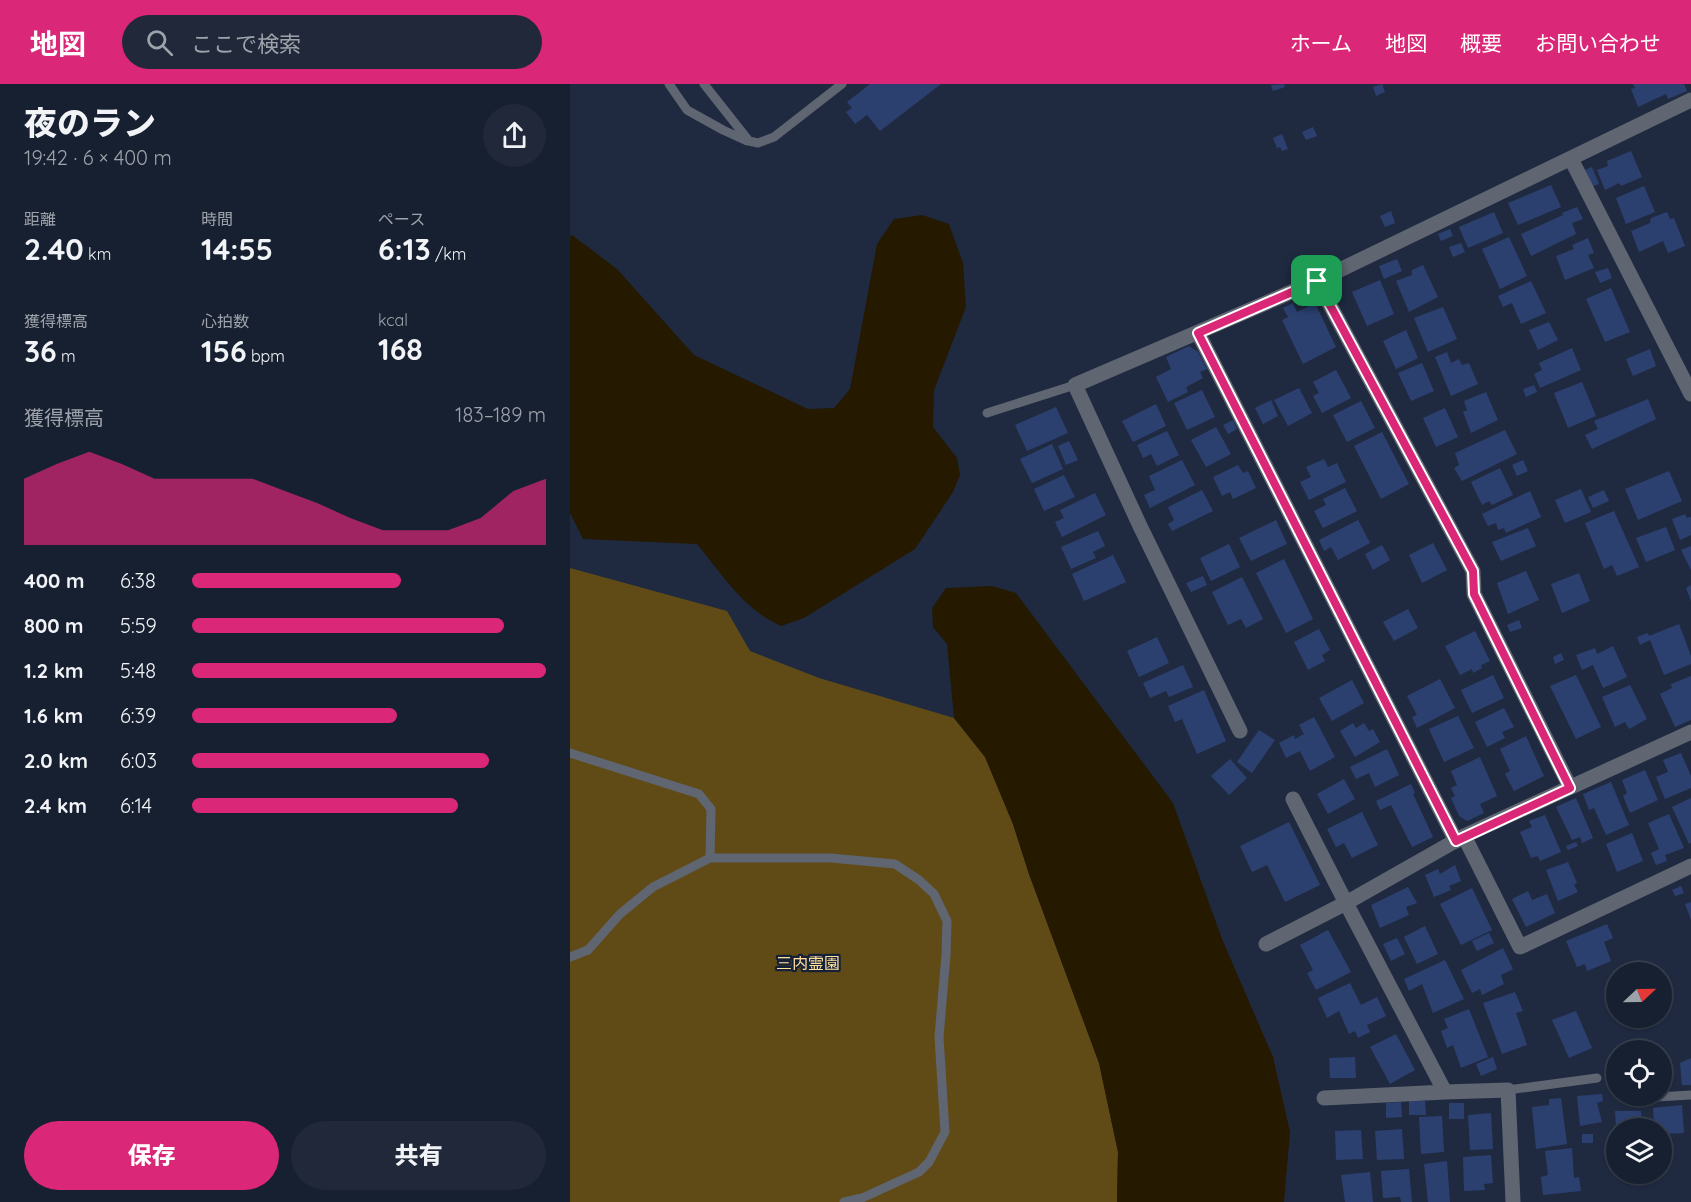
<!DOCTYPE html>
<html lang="ja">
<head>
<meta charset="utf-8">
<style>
  :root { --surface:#172031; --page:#202839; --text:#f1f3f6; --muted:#9ea3ab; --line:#363e4d; --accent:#db2777 }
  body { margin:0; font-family:Quicksand,"Noto Sans JP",sans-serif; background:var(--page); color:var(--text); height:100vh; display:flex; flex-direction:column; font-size:22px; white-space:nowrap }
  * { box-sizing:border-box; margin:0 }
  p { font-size:20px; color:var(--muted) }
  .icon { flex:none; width:33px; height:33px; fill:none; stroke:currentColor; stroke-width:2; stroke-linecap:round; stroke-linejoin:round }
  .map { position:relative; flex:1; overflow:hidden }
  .drawer { display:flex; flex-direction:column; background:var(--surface); width:570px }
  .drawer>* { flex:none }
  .needle { width:39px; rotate:68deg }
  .fabs { position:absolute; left:1036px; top:878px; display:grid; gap:12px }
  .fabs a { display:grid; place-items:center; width:66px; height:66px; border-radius:50%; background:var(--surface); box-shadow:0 2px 4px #0004,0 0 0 2px var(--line); font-size:30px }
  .pin { position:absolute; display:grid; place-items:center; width:51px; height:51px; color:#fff; margin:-26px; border-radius:12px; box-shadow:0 3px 9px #0006 }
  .round { display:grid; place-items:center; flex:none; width:63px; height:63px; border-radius:32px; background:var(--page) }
  .headline { display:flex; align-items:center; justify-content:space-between; height:102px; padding:0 24px }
  h1 { font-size:33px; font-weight:800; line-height:45px }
  .figures { display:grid; grid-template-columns:repeat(3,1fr); gap:9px; height:102px; padding:6px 24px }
  .figures div { display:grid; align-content:center }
  .figures b { font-size:30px; font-weight:800 }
  .figures small { font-size:16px; font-weight:400 }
  .figures p { font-size:16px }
  .chart { height:168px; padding:12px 24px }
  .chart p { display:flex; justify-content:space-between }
  .chart svg { width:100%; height:108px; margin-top:6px; fill:var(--accent); opacity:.7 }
  .action { display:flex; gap:12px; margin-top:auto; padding:12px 24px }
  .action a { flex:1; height:69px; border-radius:36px; background:var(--accent); color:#fff; font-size:24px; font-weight:800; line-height:69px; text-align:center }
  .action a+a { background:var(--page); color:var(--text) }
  ul { padding:0 24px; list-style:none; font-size:20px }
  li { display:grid; grid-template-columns:96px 72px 1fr; align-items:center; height:45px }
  li i { height:15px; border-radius:8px; background:var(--accent) }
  header { display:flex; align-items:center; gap:36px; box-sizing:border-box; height:84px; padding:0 30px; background:var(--accent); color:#fff }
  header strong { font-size:28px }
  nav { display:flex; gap:33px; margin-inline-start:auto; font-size:21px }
  .search { width:420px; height:54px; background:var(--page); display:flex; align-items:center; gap:15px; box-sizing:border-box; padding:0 21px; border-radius:33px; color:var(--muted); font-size:22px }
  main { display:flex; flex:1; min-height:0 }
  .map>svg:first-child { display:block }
  .green { fill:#604b16 }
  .water { fill:#251900 }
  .building { fill:#2c4070 }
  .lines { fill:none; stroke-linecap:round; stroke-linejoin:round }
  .service { stroke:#5f6571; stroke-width:9 }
  .minor { stroke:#5f6571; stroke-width:15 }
  .route-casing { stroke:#fff; stroke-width:12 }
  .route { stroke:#db2777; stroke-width:8 }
  .labels { text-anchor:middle; stroke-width:4.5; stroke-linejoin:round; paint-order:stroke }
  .park-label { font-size:16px; fill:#ffe19c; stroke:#162036 }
</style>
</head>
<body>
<header>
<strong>地図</strong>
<div class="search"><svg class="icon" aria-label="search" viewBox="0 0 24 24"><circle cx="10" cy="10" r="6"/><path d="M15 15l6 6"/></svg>ここで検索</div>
<nav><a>ホーム</a><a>地図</a><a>概要</a><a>お問い合わせ</a></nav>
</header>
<main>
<section class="drawer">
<div class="headline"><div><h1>夜のラン</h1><p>19:42 · 6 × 400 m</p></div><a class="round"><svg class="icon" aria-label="share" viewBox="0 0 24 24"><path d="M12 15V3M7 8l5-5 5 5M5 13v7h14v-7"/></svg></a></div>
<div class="figures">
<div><p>距離</p><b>2.40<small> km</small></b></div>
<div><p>時間</p><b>14:55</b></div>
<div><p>ペース</p><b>6:13<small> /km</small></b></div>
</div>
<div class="figures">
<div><p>獲得標高</p><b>36<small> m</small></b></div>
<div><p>心拍数</p><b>156<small> bpm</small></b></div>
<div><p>kcal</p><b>168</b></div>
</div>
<div class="chart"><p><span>獲得標高</span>183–189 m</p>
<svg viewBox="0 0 160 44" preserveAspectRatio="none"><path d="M0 44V17L10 11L20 6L30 11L40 17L50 17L60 17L70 17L80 22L90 27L100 33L110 38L120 38L130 38L140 33L150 22L160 17V44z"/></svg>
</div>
<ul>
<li><b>400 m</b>6:38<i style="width:59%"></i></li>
<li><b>800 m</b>5:59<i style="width:88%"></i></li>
<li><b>1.2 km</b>5:48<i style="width:100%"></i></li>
<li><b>1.6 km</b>6:39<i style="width:58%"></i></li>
<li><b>2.0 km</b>6:03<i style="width:84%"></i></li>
<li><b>2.4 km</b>6:14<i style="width:75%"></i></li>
</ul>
<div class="action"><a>保存</a><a>共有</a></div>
</section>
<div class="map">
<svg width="1121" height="1118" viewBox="0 0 1121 1118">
  <rect width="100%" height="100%" fill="#1f2a41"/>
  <path class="green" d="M0,484L157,527L180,567L249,594L384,634L415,673L443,740L459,790L529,979L548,1068L547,1118H0Z"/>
  <path class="water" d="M352,131L379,140L393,179L396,223L364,306L363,343L387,374L390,391L383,408L345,465L234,534L211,542C174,526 152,490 127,460L13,455L0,429V153L2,151L47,185L124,271L238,325L264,324L280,305L307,160L324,135Z
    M422,502L446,509L603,719L652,855L703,973L720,1048L714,1118H547L548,1068L529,979L459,790L443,740L415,673L384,634L377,560L363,543L362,524L376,504Z"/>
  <path class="building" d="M300,0H371L310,47L297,31L285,40L276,28L282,24L277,18Z
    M714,0L715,3L703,7L701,1Z
    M812,0L815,8L806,12L803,3Z
    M1063,0H1114L1117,7L1098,15L1096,10L1068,23L1061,5L1065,4Z
    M743,43L747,52L736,56L732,48Z
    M712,50L718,65L712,67L710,63L707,64L703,54Z
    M1061,67L1072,93L1051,102L1049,99L1035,106L1027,86L1038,82L1037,77Z
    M1022,83L1029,100L1021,103L1015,86Z
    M981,101L991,123L948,141L938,119Z
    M1074,102L1085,128L1056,140L1046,114Z
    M1007,123L1013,135L1002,139L1006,150L961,172L951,150L993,131L992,129Z
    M821,127L825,139L815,143L810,132Z
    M924,128L933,149L898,164L889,143Z
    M1097,128L1100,135L1104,134L1115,162L1098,169L1093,157L1069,168L1061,147L1080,139L1081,134Z
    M880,145L883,152L871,157L868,150Z
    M939,153L957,192L930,205L912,165Z
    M1018,154L1024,169L1018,171L1024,184L995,196L986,172L1004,165L1002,161Z
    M891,159L895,168L883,173L879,163Z
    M827,175L832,187L814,195L809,182Z
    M853,181L868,213L839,228L826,197L842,191V186Z
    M1038,184L1042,194L1030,199L1025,188Z
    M810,196L824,230L797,242L782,208Z
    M961,197L976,229L951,240L942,219L933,223L928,212Z
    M1041,204L1060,248L1035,258L1016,215Z
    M723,219L727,228L745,219L766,263L733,280L712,236L718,233L713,224Z
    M873,223L887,255L858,268L844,234Z
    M979,238L988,256L968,266L959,246Z
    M836,246L848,274L826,285L813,257Z
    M619,262L628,268L637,285L630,288L633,294L616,303L618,308L598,318L586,293L601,285L596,273Z
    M1002,264L1011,286L970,304L964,290L972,286L969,279Z
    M1080,265L1086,282L1063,292L1056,275Z
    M877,268L881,279L889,275L892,281L899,279L908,300L881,312L865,273Z
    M852,279L864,307L841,317L828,289Z
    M766,286L781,314L752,329L743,312L749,309L743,298Z
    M1012,298L1026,332L998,344L984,309Z
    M964,301L967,308L956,313L953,305Z
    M729,304L742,329L718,342L704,316Z
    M632,306L645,333L617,346L604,319Z
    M916,308L928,336L901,349L893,328L897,326L894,317Z
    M1078,315L1086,335L1022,365L1015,351L1028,345L1024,337Z
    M701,316L708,332L693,340L685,324Z
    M791,317L805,344L777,358L763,331Z
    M586,320L596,342L563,358L552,337Z
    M486,323L498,349L457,367L445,341Z
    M875,324L888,353L866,363L853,334Z
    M663,336L667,345L658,350L653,341Z
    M646,343L661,370L636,383L621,356Z
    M935,346L947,370L892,397L884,384L889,381L885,369Z
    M597,347L609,371L587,382L581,370L573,374L567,361Z
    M812,348L839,400L811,415L784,362Z
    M499,357L508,376L496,381L488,362Z
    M482,360L493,385L462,399L450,375Z
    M754,375L758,383L767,379L776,398L739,416L730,398L741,393L736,383Z
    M612,376L625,401L580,424L574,411L585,406L579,392Z
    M953,376L958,387L947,392L942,381Z
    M668,381L673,389L678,387L686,404L663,415L660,408L652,412L643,393Z
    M930,384L943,411L922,421L919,417L912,421L901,398Z
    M1099,387L1112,417L1068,436L1055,405Z
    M494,391L505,413L474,427L464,405Z
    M775,404L787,427L753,444L744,427L756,421L753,415Z
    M1011,405L1021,428L995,439L985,416Z
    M632,406L643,427L602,447L598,440L604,436L598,423Z
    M1034,406L1039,417L1023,424L1018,413Z
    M960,407L971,433L936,449L934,444L928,446L926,439L918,442L912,430Z
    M525,409L536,431L492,453L485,438L494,434L490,426Z
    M1044,427L1069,483L1047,492L1042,481L1034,485L1015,439Z
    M1115,430L1117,434L1121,433V451L1110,456L1102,435Z
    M706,436L717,460L681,477L669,454Z
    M788,436L800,459L768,476L761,463L754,467L749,456Z
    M1096,443L1105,466L1076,478L1066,454Z
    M958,444L966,462L931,477L922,458Z
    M528,447L535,462L523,468L526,474L501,485L491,463Z
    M863,459L877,486L852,499L839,471Z
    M659,460L670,483L641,497L630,474Z
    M812,461L820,476L803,486L795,470Z
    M1121,462V486L1111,466Z
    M543,471L556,498L514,517L502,490Z
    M714,475L743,535L716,549L686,489Z
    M956,487L969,516L938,530L927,499Z
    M1009,489L1020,517L992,529L981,500Z
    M633,492L637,501L621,508L616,499Z
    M672,493L693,535L676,544L671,535L658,541L642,508Z
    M1121,501V517L1116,504Z
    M838,525L848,544L824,557L813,538Z
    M949,536L952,544L940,548L937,541Z
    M1109,540L1121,572V580L1094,591L1080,556L1070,561L1067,553L1078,549L1079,552Z
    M749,545L760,566L752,571L755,577L738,586L724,558Z
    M905,547L920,577L911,581L912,584L903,589L902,585L890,591L875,562Z
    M587,553L599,579L569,593L557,567Z
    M1043,562L1057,593L1033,604L1023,581L1012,586L1006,571L1025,564L1027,570Z
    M991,569L994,576L985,580L983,573Z
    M613,581L623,603L599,613L596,607L580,614L573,599Z
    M923,591L934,614L902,629L891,606Z
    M1006,591L1031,643L1006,655L980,602Z
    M1121,592V636L1105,643L1090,610L1102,604L1101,600Z
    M870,595L885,624L847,644L842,633L847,631L837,612Z
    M782,596L794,619L762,637L749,614Z
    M1060,601L1077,635L1059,645L1055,638L1045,643L1032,613Z
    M634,606L656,657L627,670L612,635L605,638L598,622Z
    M934,624L944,643L932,648L935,654L917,663L905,638Z
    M888,632L904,664L874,678L859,645Z
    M744,633L765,673L740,687L730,667L716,674L709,659L724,651L725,655L734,650L729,641Z
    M783,639L786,644L794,639L799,647L803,645L810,658L785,673L770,647Z
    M689,646L705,656L682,689L667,678Z
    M956,652L974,692L944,707L935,690L940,687L930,665Z
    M817,665L829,691L805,703L799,689L786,695L780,683Z
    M1111,669L1121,692V704L1095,715L1086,693L1098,688L1093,676Z
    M910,673L927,712L910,720L914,729L897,737L889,732L881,714L885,712L881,704L887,701L881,687Z
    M660,675L677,694L659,711L641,692Z
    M1075,686L1088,716L1060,729L1053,712L1057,709L1052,696Z
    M774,695L785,715L758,730L747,710Z
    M1041,698L1059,741L1036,751L1024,724L1019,726L1013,710Z
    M841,700L845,709L843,710L863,753L842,763L821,721L810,726L806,717Z
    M1006,714L1023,754L1012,759L1010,753L1002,756L986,723Z
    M1121,714V759L1119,760L1102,723Z
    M792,728L808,761L782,774L774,759L766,763L757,745Z
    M1099,730L1114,764L1095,771L1097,777L1086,781L1081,769L1089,765L1078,739Z
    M975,731L991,768L970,777L968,772L961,774L950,748L962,743L959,737Z
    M719,738L750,801L715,818L697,781L682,788L670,762Z
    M1062,749L1073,777L1047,788L1036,760Z
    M1006,758L1008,762L998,766L996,762Z
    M998,778L1007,799L1004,801L1008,808L988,817L976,786Z
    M885,781L891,797L879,802L881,806L864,813L855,791L868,785L870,790Z
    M1111,802L1114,809L1105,812L1102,806Z
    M838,803L847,819L836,823L839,831L810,844L801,821Z
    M902,804L922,846L891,861L870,820Z
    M958,807L962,816L977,810L985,829L956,843L942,815Z
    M1121,818V836L1115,820Z
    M1037,840L1043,854L1034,858L1041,877L1017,887L1015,880L1007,883L996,857Z
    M855,842L868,870L847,880L834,853Z
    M758,846L781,888L746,906L737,889L743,886L730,861Z
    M919,849L924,859L907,867L902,857Z
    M827,854L835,870L821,877L813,860Z
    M933,864L943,885L931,891L934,900L912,911L910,905L902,909L891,886Z
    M875,876L894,915L863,929L852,900L839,907L834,895Z
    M780,899L791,921L807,913L816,932L797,941L800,948L788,954L785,947L779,950L769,927L757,934L748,914Z
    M945,908L953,927L946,929L957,961L932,970L913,919Z
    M899,925L918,973L891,984L883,961L877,964L871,947L878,944L874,935Z
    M1006,927L1022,964L999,974L982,936Z
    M826,950L845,986L820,1000L800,963Z
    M785,973L786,994H760L759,974Z
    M923,973L927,985L911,992L906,980Z
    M1121,974V1001H1112L1110,979Z
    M1032,1010L1033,1017L1027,1019L1032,1038L1010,1042L1007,1012Z
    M991,1014L997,1060L966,1065L962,1023L979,1021V1015Z
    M839,1017H855L856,1031H839Z
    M831,1018L832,1033L816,1034V1019Z
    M879,1019H894V1035H879Z
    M1112,1021L1114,1049L1092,1050L1091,1041H1084L1083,1024Z
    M1045,1027H1071L1072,1044H1046Z
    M921,1029L923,1065L900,1066L898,1031Z
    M872,1032L874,1068L851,1070L849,1033Z
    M832,1045L834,1075L807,1076L805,1047Z
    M791,1046L793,1075L766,1076L765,1047Z
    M1012,1050H1023V1059H1012Z
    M1002,1064L1004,1094L1009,1093L1011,1107L973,1111L971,1093L978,1091L975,1067Z
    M921,1071L923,1099L914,1100L915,1106L894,1107L893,1073Z
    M877,1077L880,1118H858L854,1080Z
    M839,1085L842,1118H831L830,1113L813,1114L811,1087Z
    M800,1088L803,1118H775L771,1091Z"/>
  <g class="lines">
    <path class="service" d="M99,0L117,26L153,46L177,57
      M134,0L179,57L188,59L204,53L272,0
      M417,329L505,301
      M0,669L129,710L141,725L140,774
      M0,873L18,866L50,830L83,803L140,774H261L325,780L349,796L364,810L377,837L376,871L369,953L375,1048L359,1078L349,1088L292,1114L274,1118
      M938,1006L1027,994
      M1086,1013L1121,1011"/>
    <path class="minor" d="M1001,75L1121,310
      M747,197L903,487L904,510L1000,703
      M628,249L886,757
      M670,647L570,442L505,301L747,197L1121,16
      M723,715L776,819L894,752L1121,648
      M894,752L950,863L1121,782
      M696,860L776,819L875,1008L938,1006L943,1118
      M754,1014L875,1008"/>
  </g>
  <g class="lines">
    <defs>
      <path id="route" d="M747,197L903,487L904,510L1000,704L886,757L628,249Z"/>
    </defs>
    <use href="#route" class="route-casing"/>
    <use href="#route" class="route"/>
  </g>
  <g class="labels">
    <g class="park-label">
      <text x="238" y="885">三内霊園</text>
    </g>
  </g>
</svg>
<div class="fabs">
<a><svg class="needle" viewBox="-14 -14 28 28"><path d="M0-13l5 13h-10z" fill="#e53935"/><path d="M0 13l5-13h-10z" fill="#9ea3ab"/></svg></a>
<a><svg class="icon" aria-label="locate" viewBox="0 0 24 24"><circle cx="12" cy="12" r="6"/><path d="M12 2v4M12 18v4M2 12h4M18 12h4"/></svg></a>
<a><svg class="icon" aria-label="layers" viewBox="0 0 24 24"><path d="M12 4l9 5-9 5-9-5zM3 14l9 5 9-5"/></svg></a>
</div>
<div class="pin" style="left:747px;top:197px;background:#1e9e55"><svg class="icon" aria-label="arrive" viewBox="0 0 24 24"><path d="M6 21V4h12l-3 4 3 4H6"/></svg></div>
</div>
</main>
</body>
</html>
